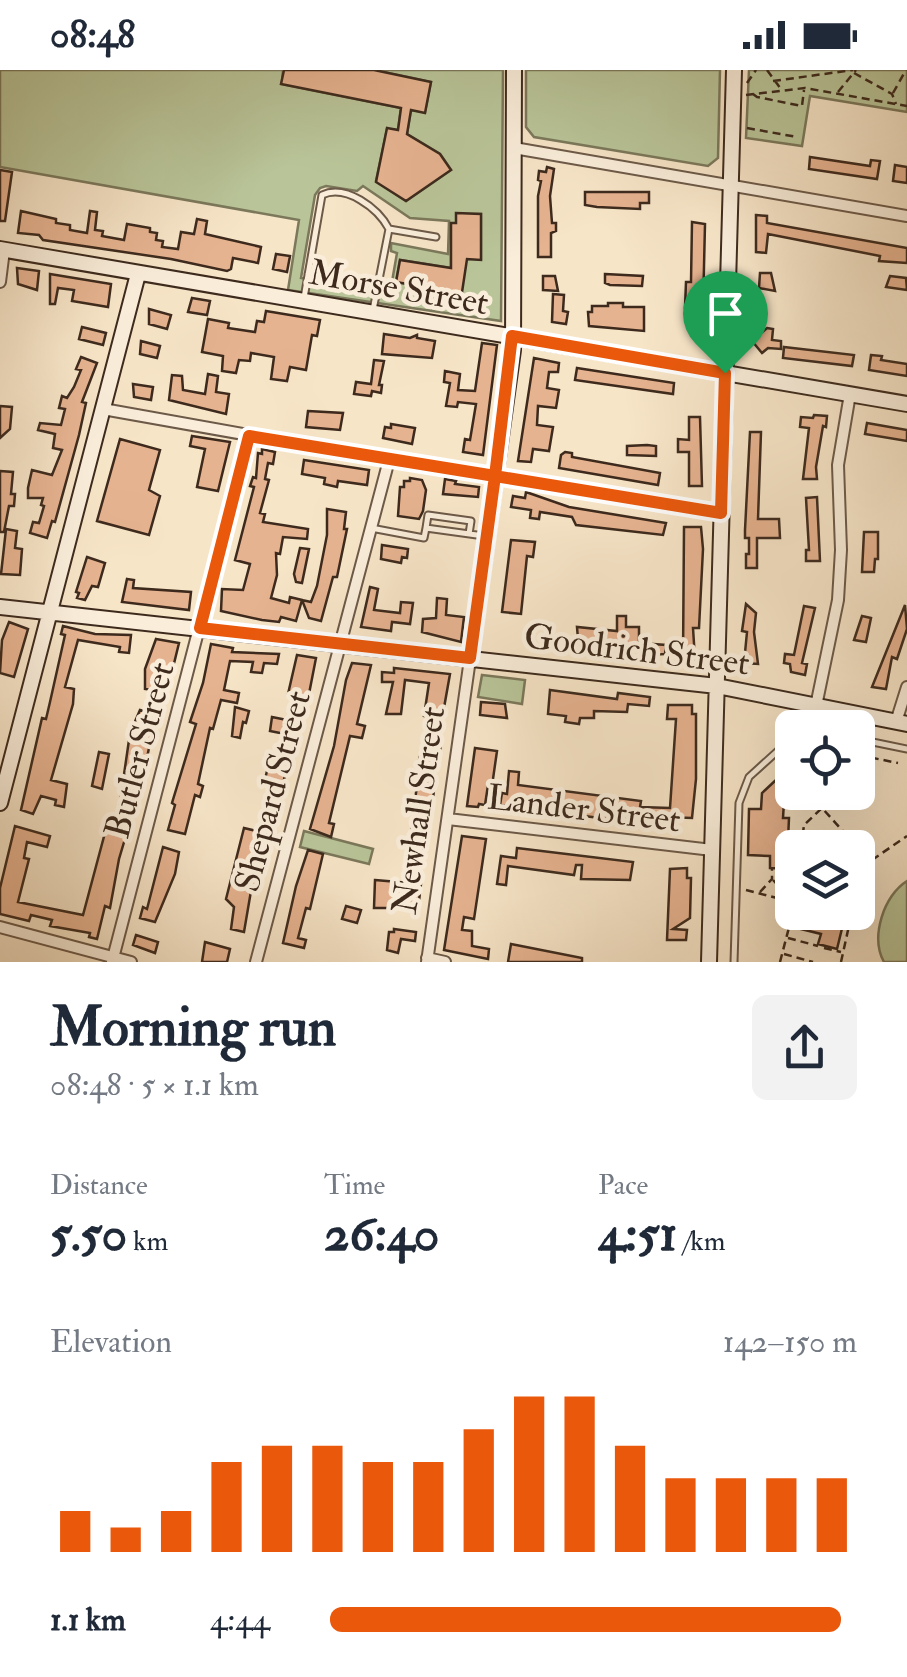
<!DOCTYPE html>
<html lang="en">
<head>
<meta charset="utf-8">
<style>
  :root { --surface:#fff; --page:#f2f2f3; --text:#1f2937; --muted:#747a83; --accent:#ea580c }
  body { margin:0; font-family:"IM FELL Double Pica",serif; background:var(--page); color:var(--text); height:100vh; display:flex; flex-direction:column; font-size:38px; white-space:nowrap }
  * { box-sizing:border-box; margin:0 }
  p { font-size:32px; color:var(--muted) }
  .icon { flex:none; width:55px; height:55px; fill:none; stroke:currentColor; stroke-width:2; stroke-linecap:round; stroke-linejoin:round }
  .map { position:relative; height:892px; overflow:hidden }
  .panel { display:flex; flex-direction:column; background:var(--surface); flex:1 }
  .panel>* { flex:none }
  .controls { position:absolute; left:775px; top:640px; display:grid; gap:20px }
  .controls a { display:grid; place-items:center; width:100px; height:100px; border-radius:15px; background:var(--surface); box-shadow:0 10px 40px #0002; font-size:50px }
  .pin { position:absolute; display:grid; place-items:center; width:85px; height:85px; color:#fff; margin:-102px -42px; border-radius:50% 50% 50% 0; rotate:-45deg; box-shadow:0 0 10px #0007 }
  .pin .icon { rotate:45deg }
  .round { display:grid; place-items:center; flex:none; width:105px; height:105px; border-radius:15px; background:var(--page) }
  .head { display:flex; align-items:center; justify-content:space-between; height:170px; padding:0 50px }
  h1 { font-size:55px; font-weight:800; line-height:75px }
  .stats { display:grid; grid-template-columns:repeat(3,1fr); gap:15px; height:170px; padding:10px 50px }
  .stats div { display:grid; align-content:center }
  .stats b { font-size:50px; font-weight:800 }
  .stats small { font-size:28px; font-weight:400 }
  .stats p { font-size:28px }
  .chart { height:280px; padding:20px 50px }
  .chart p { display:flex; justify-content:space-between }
  .chart svg { width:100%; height:180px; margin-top:10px; stroke:var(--accent); stroke-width:6 }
  ul { padding:0 50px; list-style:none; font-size:32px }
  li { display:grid; grid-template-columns:160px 120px 1fr; align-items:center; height:75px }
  li i { height:25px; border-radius:12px; background:var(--accent) }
  .status { display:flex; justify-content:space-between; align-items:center; height:70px; padding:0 50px; background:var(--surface); direction:ltr }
  .status svg { height:28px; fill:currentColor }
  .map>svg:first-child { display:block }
  .green { fill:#b9c599; stroke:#7b785b; stroke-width:2.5; fill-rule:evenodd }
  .building { fill:#e6b390; stroke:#3d2a1d; stroke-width:2.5 }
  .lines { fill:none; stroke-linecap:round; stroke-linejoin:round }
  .lane-casing { stroke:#6c5948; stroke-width:9 }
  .street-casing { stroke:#6c5948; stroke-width:14 }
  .secondary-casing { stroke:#3d2a1d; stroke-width:18 }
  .path { stroke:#3d2a1d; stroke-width:2.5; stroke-dasharray:8 5; stroke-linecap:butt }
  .lane { stroke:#faeedb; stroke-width:5 }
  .street { stroke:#faeedb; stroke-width:10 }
  .secondary { stroke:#faeedb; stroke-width:14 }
  .route-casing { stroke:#fff; stroke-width:20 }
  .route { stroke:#ea580c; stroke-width:12 }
  .labels { text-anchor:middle; stroke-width:9; stroke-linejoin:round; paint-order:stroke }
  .street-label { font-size:35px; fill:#3d2a1d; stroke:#faeedb }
</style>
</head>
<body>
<div class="status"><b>08:48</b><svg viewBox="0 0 49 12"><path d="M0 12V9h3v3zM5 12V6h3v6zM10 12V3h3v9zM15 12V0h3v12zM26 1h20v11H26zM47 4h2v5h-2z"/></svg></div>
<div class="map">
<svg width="907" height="892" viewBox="0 0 907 892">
  <rect width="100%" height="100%" fill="#f7e5c8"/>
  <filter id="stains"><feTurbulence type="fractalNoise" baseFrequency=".002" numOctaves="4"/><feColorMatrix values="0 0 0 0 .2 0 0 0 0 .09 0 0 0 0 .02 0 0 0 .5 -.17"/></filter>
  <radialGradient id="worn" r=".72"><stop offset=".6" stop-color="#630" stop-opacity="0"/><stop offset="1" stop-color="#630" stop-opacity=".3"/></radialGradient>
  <path class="green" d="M0,0H283L282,14L401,38L398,60L387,59L376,111L406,131L451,100L440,84L407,64L411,40L425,42L431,12L374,0H503L501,251L288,220L299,150L0,97ZM326,116L357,121L363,116L410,148L449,151L448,184L391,173V181L397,183L390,223L301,208L315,125L320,118ZM457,144H481V189H466L460,229L451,227L452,221L396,212L400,190L451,198V154L456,153Z
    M526,0H720L718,88L708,96L534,67L526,57Z
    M749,0H907V42L810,26L802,76L746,68Z
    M482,605L525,610L522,634L478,627Z
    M304,761L373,779L369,794L300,777Z
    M907,811V892H884C870,867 884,825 907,811Z"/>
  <path class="building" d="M284,0H374L431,12L425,43L411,40L407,64L440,84L451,100L406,131L376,112L387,58L398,60L401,38L281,14Z
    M810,87L870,96L871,90L880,91L877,109L809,99Z
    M895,95L907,97V113L893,111Z
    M547,97L554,99L550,126L552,153H556V161L551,163V187H538V126L541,111L538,110L539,101L546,102Z
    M0,100L12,102L5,151H0Z
    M585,122H649V133H640V139L597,137L585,135Z
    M21,141L56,149V153L70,155V160L87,163L90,141L97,142L95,160L103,161L102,166L124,170L127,154L150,158V162L157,163L156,170L163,171L162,177L178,179L181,162L194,164L197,149L207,151L205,164L261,177L258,193L233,188L231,199L227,201L171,189L43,170L39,165L18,163Z
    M456,143L481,144V190L467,189L461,229L451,227L452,222L396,212L400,190L451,198V153H456Z
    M756,145L767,146V153L907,178V193L879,191L880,186L768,164L766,183L756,182Z
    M692,152L705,154L703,239L685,238L686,212H691Z
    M276,184L290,186L287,202L273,199Z
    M17,198L39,201L37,220L18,214Z
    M760,203H771L775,221L759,218Z
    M50,204L111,214L108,237L72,231L74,220L58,218L55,234H50Z
    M605,204L643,206L642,216L610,215L605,213Z
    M543,206H555L558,221L543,220Z
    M890,206L906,208L907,220L886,217Z
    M553,224L564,225L563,241L568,242L566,254L552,252Z
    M192,228L210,231L207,245L188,242Z
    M608,233H623V237H644V261L589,256L588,242H592V236H608Z
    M149,239L171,245L167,259L149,254Z
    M266,241L320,250L317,266L312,265L306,300L290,297L287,311L271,309L274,287L251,283L250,291L239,290L236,303L222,301L223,286L202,282L208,249L229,253L228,258L255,262L257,251L264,252Z
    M82,257L106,263L103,275L79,269Z
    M767,258L773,259L772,270L781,271V279L768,278L762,283L752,271Z
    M384,264L410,268L417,265V268L435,271L432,288L382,284Z
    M141,271L160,276L157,288L140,284Z
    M482,273L497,275L483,385L463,382L465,369L470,370L476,334L458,332L457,337L446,336L450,313L444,312L445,301L460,304L458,320L475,321Z
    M784,277L854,285L852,296L783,288Z
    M871,285L882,286L881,290L907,294V306L869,300Z
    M81,287L97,293L82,332L86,333L79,365L55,452L52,451L47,468L30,463L33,452L39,453L44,436L41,435L43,428H28V418L32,400L52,405L62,380L53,378L55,364L38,360L40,353L61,355L65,339L59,338L62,326L67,328L74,317L81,300L76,299Z
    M534,288L559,293L558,302H549L547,318L559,320L556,338L538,336L537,355L553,357L549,381L533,379L531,392L518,391Z
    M374,290L384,291L379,315H382L381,323L372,321L371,326L354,324L356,312L371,314Z
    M577,298L674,313L673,324L575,310Z
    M208,304L218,306L216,322L229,324L226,344L169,330L172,305L182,306L183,320L205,324Z
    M133,314L153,317L151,330L134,327Z
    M0,336L12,337L10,359L0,368Z
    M308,341L343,343L340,360L306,357Z
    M814,345L827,346L826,357L823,356L816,397L817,409H803L809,358L800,357L801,347L813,348Z
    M689,347H700L702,416H689V382H678V369L689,370Z
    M867,353L907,360V371L865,364Z
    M391,354L415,358L412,374L383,368L385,357L391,358Z
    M750,362H761L758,449H779L780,468H757V498H746V484H749V468H745V460Z
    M192,366L230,372L218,421L197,417L205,379L190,376Z
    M120,369L160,380L149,420L160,426L149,465L97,451Z
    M647,375L656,376V386L627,385V376Z
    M262,379L275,382L273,394L268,393L265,409L269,410L260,443L265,444L263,452L308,459L307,469L283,467L280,484L276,483L277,505L271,528L289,533L290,527L302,530L296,551L281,547L279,552L262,550L221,541L222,519L243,520L250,494L235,490L254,417L250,416L253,407L256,408L258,383L262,384Z
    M565,382L572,383V387L660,403L658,415L559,398L561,385Z
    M304,390L369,400L367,415L338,411L337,417L324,414L325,408L302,404Z
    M0,401L13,402L11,424H15L14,436H9L4,462H0Z
    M410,408L422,410L426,420L423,441L419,449L398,446L400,417H404V411H410Z
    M445,409L456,411L455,414L479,417L478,427L443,424Z
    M526,422L569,437L666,453L663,465L576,455L572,447L540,442L539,449L530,448L531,440L511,437L513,426L525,428Z
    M817,427L820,491H806V480H809L806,428Z
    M327,439L346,442L344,459H347L337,507H333L321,551L309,548L302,530L311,532L317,516L327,465Z
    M684,457H701L703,479L699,558H693L695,589H683Z
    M6,459L17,461L15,478L22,479L20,505L1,504Z
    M864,462H878V489H875L874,502H862Z
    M511,470L535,472L533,487L527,486L521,544L502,542Z
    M382,475L408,479L407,488L402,487L401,493L381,489Z
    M300,478L309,479L302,513L296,512L294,504Z
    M87,487L105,493L98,517L92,516L85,530L77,528L79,523L76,522Z
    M127,509L134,510L133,518L191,522L189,540L122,532Z
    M370,517L378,519L374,540L400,543L401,532L413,533L410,554L392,552L391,561L361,557Z
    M437,528L447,529L446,545L464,547L461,572L422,562L423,549L436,548Z
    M746,534L756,543L754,562L758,594L744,593L747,562L742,561Z
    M905,535L907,559L897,589L892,587L886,619L872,617Z
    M804,536L815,538L802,593L807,594L805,605L791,602L790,594L784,593L785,584L794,585Z
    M617,546H626V557H639V573L666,575L665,584L644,585V581L607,579V584L579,581L577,557L617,561Z
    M862,546L871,548L866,572L854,570Z
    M9,552L28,559L14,607L0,603L2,570Z
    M63,556L95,564L131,565L129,583L119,582L120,577L78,570L65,617L74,619L73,634L51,710L67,714L64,737L55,735L56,730L41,726L33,744L21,740L42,648L46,649L50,632L65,565L61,564Z
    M156,569L179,573L167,622L145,619V599Z
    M211,574L233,578L232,582L279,584L277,594L264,593L262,603L251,602L253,592L230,591L224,620L239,623L237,633L221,630L213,659L210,658L198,714L203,716L200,727L195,725L185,764L168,760L175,735L172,733L196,654L190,652L203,613Z
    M297,585L316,588L308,629L288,624Z
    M352,593L371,595L357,654L365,656L362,668L350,666L329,753L334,754L331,767L310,759L334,676L346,610Z
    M394,598L450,604L442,649L424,646L429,613L405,610L401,644H386L393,612H382V602L394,603Z
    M550,620L617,629L618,623L650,627L649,636L628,634L627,642L594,641V648H580L579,654L565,652L566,646L548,644Z
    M481,632L505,634L507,648L480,645Z
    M668,635H692V644H696V709L692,748L639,746L638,753L500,735L502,723L507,724L509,701L519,702L518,715L641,731L640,737L670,738L676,649H667Z
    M235,637L249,641L246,653L243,652L240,668L232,666Z
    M140,640L156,644L142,712L119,789L110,838L105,836L97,869L89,867L90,863L50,856L52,850L31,845L29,851L0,844V818L15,756L50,766L47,777L27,772L24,788L29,789L18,832L83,845L106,759L114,761L117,753L130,663Z
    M272,647L297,652L295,666L270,661Z
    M425,667L441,670L439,695L418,694Z
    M475,678L497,681L492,716L488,715L485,735L479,734L478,737L467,736Z
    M99,682L109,684L102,719L92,716Z
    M792,695V724L784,732L783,748H789L788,770L808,771V778H792V799L770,798V786L748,785L749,739H761L762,723Z
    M268,697L286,702L283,713L265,709Z
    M420,713L433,714L434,720L430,754H427L421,794H407L417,715Z
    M244,758L269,764L254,822L251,821L244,862L231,859L234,837L226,829Z
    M462,766L486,769L474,849L464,847L462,860L472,861V876L489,879L488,889L444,880Z
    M163,777L179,782L175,804L155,852L140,848L143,837L147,839Z
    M517,778L633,792L630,810L581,809L582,795H576L574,805L508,796L506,815L497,814L501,786L516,788Z
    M308,780L323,784L310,839L306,838L298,868L306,870L304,878L283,873L296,816Z
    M687,798V808H691L690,848L673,859L687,860L686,870H667L670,799Z
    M375,810L421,814L419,831H416V837L409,838H374Z
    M346,836L361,840L357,853L342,849Z
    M801,842H846L837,879L818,874L821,864L797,858Z
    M394,859L416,862L415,871L401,869L398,883L387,880L389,862H394Z
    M136,865L158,872L155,883L133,875Z
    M205,872L230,879L227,892H202Z
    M511,874L582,888V892H508Z"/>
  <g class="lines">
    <defs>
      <path id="lane" d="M308,204L378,215
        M304,228L322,125C346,114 378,138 389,159
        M373,240L389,159L436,167
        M371,458L424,468L426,458L484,466
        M426,458L428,445L471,451L469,464
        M858,669L907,679
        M734,892L739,733L749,707L792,668"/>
      <path id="street" d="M514,78L907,146
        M0,212L4,180
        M103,339L389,390L721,443
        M816,636L838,530L841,480L838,395L850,324
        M896,652L907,617
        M448,749L712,780
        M0,857L131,892
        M427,888L445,892
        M112,892L249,366
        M256,892L389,390
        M427,892L470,589"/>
      <path id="secondary" d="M0,179L907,334
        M0,537L717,616L907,654
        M470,589L513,280L514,0
        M0,733L138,204
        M709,892L734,0"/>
    </defs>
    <use href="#lane" class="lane-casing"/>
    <use href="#street" class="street-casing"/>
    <use href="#secondary" class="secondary-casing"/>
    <path class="path" d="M767,0L781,19
      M854,3L892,24L896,34
      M773,11L853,0
      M747,13L756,0
      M838,22L856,0
      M893,23L906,0
      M753,24L757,27L802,36L804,20
      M746,25L805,18L907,36
      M747,58L797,67
      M858,685L898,693
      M808,722L822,738L834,722
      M801,778L804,755L822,738L870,791L858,822
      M872,790L907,766
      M773,810L792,830
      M746,820L792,832
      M760,822L772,809V798
      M788,868L818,876
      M824,878L841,882
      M784,884L813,892
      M780,892L793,842
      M841,892L852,842"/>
    <use href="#lane" class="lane"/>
    <use href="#street" class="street"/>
    <use href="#secondary" class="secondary"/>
  </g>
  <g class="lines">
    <defs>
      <path id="route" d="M725,303L512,266L495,406L249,366L200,558L470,588L495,406L721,443L725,303"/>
    </defs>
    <use href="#route" class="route-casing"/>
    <use href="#route" class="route"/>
  </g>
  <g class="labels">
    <g class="street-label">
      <text transform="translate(399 217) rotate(10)" y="12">Morse Street</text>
      <text transform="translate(637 579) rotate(7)" y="12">Goodrich Street</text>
      <text transform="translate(139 680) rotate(-75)" y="12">Butler Street</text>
      <text transform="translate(272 721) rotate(-75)" y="12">Shepard Street</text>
      <text transform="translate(584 738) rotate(7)" y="12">Lander Street</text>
      <text transform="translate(418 740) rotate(-82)" y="12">Newhall Street</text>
    </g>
  </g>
  <rect width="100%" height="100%" filter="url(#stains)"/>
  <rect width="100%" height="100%" fill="url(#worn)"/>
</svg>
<div class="controls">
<a><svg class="icon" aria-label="locate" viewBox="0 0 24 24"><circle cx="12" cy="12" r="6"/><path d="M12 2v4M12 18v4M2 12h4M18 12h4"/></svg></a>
<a><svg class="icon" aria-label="layers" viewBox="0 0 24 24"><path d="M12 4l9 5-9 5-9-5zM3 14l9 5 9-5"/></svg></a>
</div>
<div class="pin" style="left:725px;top:303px;background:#1e9e55"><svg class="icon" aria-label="arrive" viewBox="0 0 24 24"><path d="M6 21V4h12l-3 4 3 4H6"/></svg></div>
</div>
<section class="panel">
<div class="head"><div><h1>Morning run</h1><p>08:48 · 5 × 1.1 km</p></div><a class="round"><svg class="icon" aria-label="share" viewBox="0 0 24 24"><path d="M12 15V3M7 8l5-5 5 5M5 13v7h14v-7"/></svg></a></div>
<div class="stats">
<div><p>Distance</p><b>5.50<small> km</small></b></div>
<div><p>Time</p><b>26:40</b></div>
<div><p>Pace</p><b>4:51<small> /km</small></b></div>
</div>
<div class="chart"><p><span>Elevation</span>142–150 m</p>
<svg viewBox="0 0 160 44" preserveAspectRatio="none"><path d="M5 44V34M15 44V38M25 44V34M35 44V22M45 44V18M55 44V18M65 44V22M75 44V22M85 44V14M95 44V6M105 44V6M115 44V18M125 44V26M135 44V26M145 44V26M155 44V26"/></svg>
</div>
<ul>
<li><b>1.1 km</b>4:44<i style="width:97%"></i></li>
</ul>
</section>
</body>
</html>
